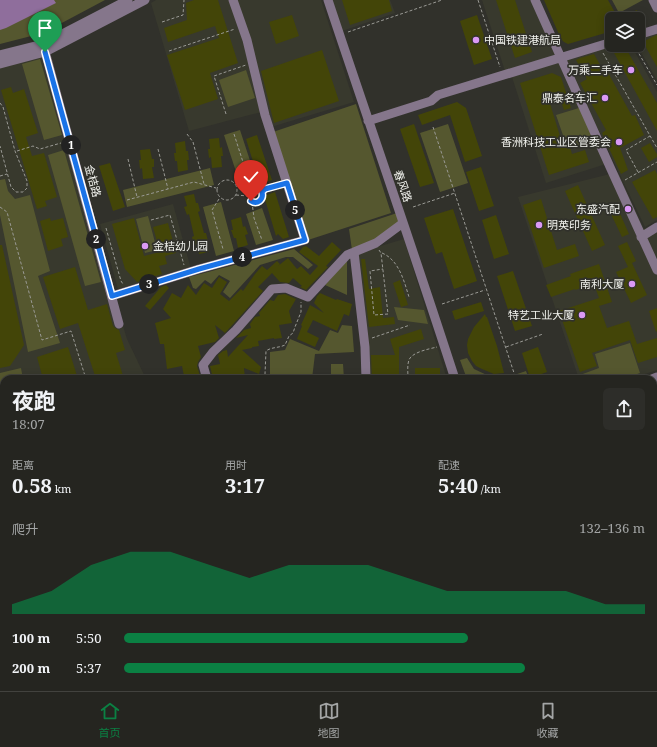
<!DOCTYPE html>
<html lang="zh">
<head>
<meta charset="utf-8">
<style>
  :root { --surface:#252520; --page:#2d2d29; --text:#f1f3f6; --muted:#a3a5a5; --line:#42423e; --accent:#0b8043 }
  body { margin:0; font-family:"Noto Serif","Noto Sans SC",serif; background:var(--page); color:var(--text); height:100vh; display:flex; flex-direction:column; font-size:15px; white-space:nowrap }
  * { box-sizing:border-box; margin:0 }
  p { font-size:13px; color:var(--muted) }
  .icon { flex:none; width:22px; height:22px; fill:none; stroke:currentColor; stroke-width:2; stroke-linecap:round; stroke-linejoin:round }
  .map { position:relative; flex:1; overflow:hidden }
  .drawer { position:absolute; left:0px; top:375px; width:657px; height:316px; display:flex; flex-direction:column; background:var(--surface); border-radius:12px 12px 0 0; box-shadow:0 2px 10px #0003,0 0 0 1px var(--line) }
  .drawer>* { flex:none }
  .controls { position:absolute; left:605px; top:12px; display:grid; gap:8px }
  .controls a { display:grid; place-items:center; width:40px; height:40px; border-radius:6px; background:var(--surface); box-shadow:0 2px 10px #0003,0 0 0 1px var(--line); font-size:20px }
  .pin { position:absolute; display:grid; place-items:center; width:34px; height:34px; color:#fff; margin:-41px -17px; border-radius:50% 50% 50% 0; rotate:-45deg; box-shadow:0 0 4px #0007 }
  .pin .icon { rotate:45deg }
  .km { position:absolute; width:20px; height:20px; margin:-10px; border-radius:50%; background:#222; color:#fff; font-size:11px; line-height:20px; text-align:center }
  .round { display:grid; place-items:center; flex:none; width:42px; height:42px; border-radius:6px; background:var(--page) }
  .summary { display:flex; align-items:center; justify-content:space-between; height:68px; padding:0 12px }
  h1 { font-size:22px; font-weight:700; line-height:30px }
  .figures { display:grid; grid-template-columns:repeat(3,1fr); gap:6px; height:68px; padding:4px 12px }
  .figures div { display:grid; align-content:center }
  .figures b { font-size:20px; font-weight:700 }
  .figures small { font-size:11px; font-weight:400 }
  .figures p { font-size:11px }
  .chart { height:112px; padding:8px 12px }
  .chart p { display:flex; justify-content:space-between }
  .chart svg { width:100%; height:72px; margin-top:4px; fill:var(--accent); opacity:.7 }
  ul { padding:0 12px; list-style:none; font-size:13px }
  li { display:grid; grid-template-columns:64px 48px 1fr; align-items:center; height:30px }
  li i { height:10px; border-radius:5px; background:var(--accent) }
  .tabs { display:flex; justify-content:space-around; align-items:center; height:56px; border-top:1px solid var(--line); background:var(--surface); font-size:11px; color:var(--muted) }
  .tabs a { display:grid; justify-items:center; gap:2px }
  .tabs .on { color:var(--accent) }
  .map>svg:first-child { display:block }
  .built { fill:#38392d }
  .green { fill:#55572f }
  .water { fill:#8f6e9c }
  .building { fill:#434508 }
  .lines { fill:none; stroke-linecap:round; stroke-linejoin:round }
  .path { stroke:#9a9a95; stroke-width:1; stroke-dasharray:3 2; stroke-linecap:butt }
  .minor { stroke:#85768b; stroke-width:9 }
  .major { stroke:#d9bbe5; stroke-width:10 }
  .highway { stroke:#f2dcfb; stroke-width:12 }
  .rail { stroke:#8d8e88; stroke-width:2; stroke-dasharray:8 4; stroke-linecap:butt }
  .route-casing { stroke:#fff; stroke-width:8 }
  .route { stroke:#1a73e8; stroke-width:5 }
  .poi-dot { fill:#db99f5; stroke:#31312b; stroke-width:1.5 }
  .labels { text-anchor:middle; stroke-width:3.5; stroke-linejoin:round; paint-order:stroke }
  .poi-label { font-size:11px; fill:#f2f3ee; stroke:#31312b; text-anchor:end }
  .street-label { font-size:11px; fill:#f2f3ee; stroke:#31312b }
</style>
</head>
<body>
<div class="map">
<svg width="657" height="691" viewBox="0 0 657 691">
  <rect width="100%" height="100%" fill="#31312b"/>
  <path class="built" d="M156,0H321L354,102L271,127L265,111L189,131L151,3Z
    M332,0H390L395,13L342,31Z
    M482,0H531L557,56L505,71Z
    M657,31V80L637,45H638V38Z
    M615,45H631L657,92V220L645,227L565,60Z
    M40,52L73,163L127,339L146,379H4V454L0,453V60Z
    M560,62L606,164L546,183L512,77Z
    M618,172L644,229L657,222V370L630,379H579L518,197Z
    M173,204L191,269L118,289L100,224Z
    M404,239L447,379H368L357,253Z
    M653,531H657V691H636L625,687H653Z
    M0,534H4V655L0,654Z
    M0,656L4,657V687H79L78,691H0Z
    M84,687H264V691H83Z"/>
  <path class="green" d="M0,0H105L43,33L0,44Z
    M612,0H643L619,13Z
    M40,59L62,135L44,140L22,64Z
    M246,70L255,98L228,107L219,80Z
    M356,104L391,213L308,240L273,132Z
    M579,108L595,142L574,149L570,140L565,141L556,115Z
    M448,124L468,183L440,192L420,133Z
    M240,130L257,182L241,187L224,135Z
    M64,150L101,282L85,286L48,155Z
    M210,168L214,185L127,207L123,190Z
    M5,179L8,191L15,199L30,195L50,271L38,276L60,343L28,352L0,215V180Z
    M221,202L234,251L216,256L203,207Z
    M262,208L273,240L256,245L246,214Z
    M397,213L400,222L374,240L352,250L349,229Z
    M148,216L157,250L145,253L136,219Z
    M294,249L313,265L308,269L293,257H286L260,265L230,298L223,292L230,281L219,275L211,284L205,280L196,289L193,288L189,277Z
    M347,260V295L325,285Z
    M394,307L424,310L428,324L398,320Z
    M342,325L352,326L354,352L315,354L312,379H268L270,375V352L285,350L290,339L319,351L330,330L338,333Z
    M630,343L640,373L623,379H581L580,375L599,368L595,354Z
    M467,358L474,369L489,376L505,378L526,371L529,379H467L460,360Z
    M331,364H343L344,379H331Z
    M21,368L23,379H4V422L0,421V373Z
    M657,382V450H653V384Z"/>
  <path class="water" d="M0,0H54L56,3L6,28L0,30Z"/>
  <path class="building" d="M194,0H218L238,63L210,73L218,99L185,110L167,55L219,38L215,26L168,42L164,28L187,20L186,3Z
    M342,0H389L392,11L350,25Z
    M496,0H515L532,52L515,58Z
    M544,0H608L618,18L637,10L640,19H612V31L568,44L564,42L561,39Z
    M292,15L299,36L276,44L269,22Z
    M477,15L492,59L474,65L460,21Z
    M657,35V67L643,42L652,37Z
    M624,45L657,103V131L613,51Z
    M322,50L339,101L274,123L261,71Z
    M594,54L603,70L606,69L632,116L635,115L644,135L620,148L628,170L621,174L602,133L606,130L580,83L587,79L576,60L580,58Z
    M552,73L561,77L571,108L564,110L558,93L548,97L563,146L569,144L572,154L585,150L589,162L549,175L520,83Z
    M11,87L13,93L24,89L38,133L26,137L32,156L44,153L57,197L45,201L47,206L37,209L1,90Z
    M457,102L466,108L482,156L465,162L450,115L422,125L418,115Z
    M414,124L434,183L420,187L400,129Z
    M257,135L272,180L260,184L246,139Z
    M219,138L220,148L222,147L223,156H221L222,167L212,168L211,157L209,158L208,149H210L209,139Z
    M185,141L186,151H188L189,160H187L188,170L178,172L177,161H175L174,153H176L175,143Z
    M650,143L657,154V157L649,162L641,148Z
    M150,149L152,159H154V167H152L154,178L143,179L142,168L140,169L139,160H141L140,150Z
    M110,163L125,207L113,211L99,166Z
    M481,167L494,206L479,211L466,172Z
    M655,170L657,174V217L653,219L632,182Z
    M578,185L605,245L592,251L565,191Z
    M275,192L289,237L283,239L278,234L276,236L264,196Z
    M194,194L196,203H198L200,211L198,212L201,222L204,233H206L208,241L206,242L209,252L199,254L197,244L194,245L192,237L194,236L189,214L187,215L184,207L187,206L184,196Z
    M541,199L557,250L575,244L579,256L544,268L523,205Z
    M453,209L477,281L454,289L442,252L436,254L424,218Z
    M618,209L629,234L622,237L610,212Z
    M496,215L509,254L494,259L482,220Z
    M241,217L243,227L245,226L248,234L245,235L248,245L238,248L236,238H234L231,230H233L231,220Z
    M50,218L51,221L63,218L68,237L61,239L63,246L48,251L40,221Z
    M134,218L144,256L160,252L153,227L168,223L176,253L165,256L167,264L159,266L162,274L137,282L125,269L112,224Z
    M332,242L341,250L326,266L328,267L306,290L300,287L302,286L293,278L289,283L280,282L272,273L258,287L263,291L225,333L215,325L219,338L215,342L198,346L201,357L198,362L197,366L201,379H190L189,375L184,376L182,366L167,369L164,344H160L158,335L155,323L171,318L163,309L172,293L181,298L188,285L196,295L204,283L212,288L219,277L227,282L220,294L229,301L241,289L243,291L255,274L262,266L267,270L277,261L280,264L278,266L288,258L297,269L301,266L310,275L318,266L299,252L303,247L306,246L319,256Z
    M627,242L636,261L632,263L647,295L631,303L616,272L628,267L618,246Z
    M0,245H2L24,345L10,366L0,368Z
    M361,259H365L369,289L380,287L383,318L394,317L395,324L369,327Z
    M599,264L612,302L599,306L607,328L629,321L637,344L657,338V357L638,363L630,340L592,353L597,366L580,372L559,311L599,298L594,284L575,290V289L551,297L546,285L571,276L570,274Z
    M75,267L88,310L107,304L113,326L115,328L119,330L125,350L116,353L124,379H96L78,323L60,329L43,277Z
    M513,271L532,326L515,331L497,276Z
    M400,280L408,305L401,307L393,283Z
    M166,285L169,288L150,310L145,306L161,287Z
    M320,293L336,300L337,299L352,304L349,316L344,314L337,331L313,320L307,332L319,338L315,347L297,339L302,326L301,325L310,305L324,313L314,303L317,296Z
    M285,294L296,299L289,311L292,323L279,325L282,338L274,339V338L258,341L259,346L252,347V348L242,350L261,367L259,374L244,368L245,379H213L210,366L220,364L218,355L223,351L227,350L228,357L248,335L236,338L244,330L251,328L250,324L255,317L260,316L259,313L270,300L274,301L278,295Z
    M481,302L484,311L455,320L452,311Z
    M657,308V331L656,332L649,311Z
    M485,314L486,317H487L497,346L504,373L494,374L482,369L476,366L472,361L468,353L467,345L468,339L474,327Z
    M421,329L424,339L399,347V379H372L371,355H395L390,339Z
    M68,347L78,379H43L37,357Z
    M538,347L547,372L530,378L522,353Z
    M415,368H440V379H415Z"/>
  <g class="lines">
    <path class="path" d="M478,0L500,67
      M162,22L183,15L184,0
      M348,32L442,0
      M634,45L657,85
      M169,51L235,29
      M603,53L657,148
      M0,103L3,107L15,151L27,181V188L23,192H16L11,187L0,146
      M226,114L214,76L246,65
      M433,127L516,379
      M187,134L193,142L204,184
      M234,134L252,190L249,194V199L254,203C267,201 264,186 252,190
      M158,149L168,189
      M17,151L33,146L40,149L61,143
      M128,159L137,197
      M638,172L626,150L650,136
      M0,176L7,174
      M217 190a10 10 0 1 1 20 0a10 10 0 1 1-20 0Z
      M625,180L657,162
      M262,192L265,189L279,185
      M236,195L248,196
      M219,199L212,210L223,249
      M127,200L194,182L216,188
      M252,202L254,218L262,240
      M0,207L7,212L42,340L71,331L86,379
      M413,207L455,193
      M151,220L170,215L184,265
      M106,228L121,281L123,284
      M379,250L381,253L388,314L374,315L370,271L383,269
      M382,253C399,260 404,281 409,297
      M442,304L485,290
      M372,338L410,325
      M506,347L543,334
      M166,379L177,376L180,379
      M263,379L265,374L266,351C271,347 279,348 285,345L289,336L293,333L295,327L301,312V302
      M408,379C408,373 407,365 409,360C412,352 429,349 437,347
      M0,426L4,427
      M653,462H657"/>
    <path class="minor" d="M328,0C370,126 414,252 455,379
      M535,0L610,167L657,270
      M653,0L657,8
      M638,35L657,29
      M43,44L119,324
      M0,55L43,44L128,0
      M0,64L45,52L145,0
      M368,121L431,101L438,95L612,42
      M641,237L657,227
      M354,252L365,347L366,379
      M112,296L199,269L305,240L265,115L247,40L233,0
      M207,379L203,365L213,352L236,330L272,289L286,288L308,297L347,255L376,243L403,223
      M652,379L657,377
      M610,687L621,691"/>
    <path class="major" d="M653,473H657
      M0,495H4
      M0,517H4"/>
    <path class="highway" d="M653,484H657
      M0,485H4
      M653,519H657
      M0,527H4"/>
    <path class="rail" d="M653,495H657
      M0,501H4"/>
  </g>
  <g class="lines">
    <defs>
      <path id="route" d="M45,52L112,296L199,269L305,240L287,183L265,189L262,192C264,200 257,205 251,201"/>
    </defs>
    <use href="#route" class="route-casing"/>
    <use href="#route" class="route"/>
  </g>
  <g class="poi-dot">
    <circle cx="476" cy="40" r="4"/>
    <circle cx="631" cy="70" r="4"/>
    <circle cx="605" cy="98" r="4"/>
    <circle cx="619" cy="142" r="4"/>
    <circle cx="628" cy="209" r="4"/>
    <circle cx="539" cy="225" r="4"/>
    <circle cx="145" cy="246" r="4"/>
    <circle cx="632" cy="284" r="4"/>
    <circle cx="582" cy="315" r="4"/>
  </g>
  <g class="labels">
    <g class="poi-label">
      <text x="484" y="44" text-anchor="start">中国铁建港航局</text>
      <text x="623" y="74">万乘二手车</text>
      <text x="597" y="102">鼎泰名车汇</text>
      <text x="611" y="146">香洲科技工业区管委会</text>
      <text x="620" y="213">东盛汽配</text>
      <text x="547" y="229" text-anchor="start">明英印务</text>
      <text x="153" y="250" text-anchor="start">金桔幼儿园</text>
      <text x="624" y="288">南利大厦</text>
      <text x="574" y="319">特艺工业大厦</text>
    </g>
    <g class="street-label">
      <text transform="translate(93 181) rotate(75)" y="4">金桔路</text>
      <text transform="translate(403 186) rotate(71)" y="4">春风路</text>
    </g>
  </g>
</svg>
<div class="controls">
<a><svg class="icon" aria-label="layers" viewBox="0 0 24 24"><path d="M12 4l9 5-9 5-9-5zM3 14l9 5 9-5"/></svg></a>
</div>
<div class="pin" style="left:45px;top:52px;background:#1e9e55"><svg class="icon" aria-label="arrive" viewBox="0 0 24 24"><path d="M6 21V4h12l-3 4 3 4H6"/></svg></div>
<div class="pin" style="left:251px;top:201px;background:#d93025"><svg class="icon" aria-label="check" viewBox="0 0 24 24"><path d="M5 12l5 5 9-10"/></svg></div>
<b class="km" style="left:71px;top:145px">1</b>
<b class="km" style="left:96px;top:239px">2</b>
<b class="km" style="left:149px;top:284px">3</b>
<b class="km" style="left:242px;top:257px">4</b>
<b class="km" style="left:295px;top:210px">5</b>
<section class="drawer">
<div class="summary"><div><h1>夜跑</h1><p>18:07</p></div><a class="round"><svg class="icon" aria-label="share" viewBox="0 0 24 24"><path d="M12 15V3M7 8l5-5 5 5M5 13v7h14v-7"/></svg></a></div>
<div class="figures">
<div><p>距离</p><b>0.58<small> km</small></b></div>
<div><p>用时</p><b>3:17</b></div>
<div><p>配速</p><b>5:40<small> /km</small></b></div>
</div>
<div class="chart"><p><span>爬升</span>132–136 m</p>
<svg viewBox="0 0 160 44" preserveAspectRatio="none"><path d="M0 44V38L10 30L20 14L30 6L40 6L50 14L60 22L70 14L80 14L90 14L100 22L110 30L120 30L130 30L140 30L150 38L160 38V44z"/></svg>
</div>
<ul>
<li><b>100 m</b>5:50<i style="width:66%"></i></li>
<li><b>200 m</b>5:37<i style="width:77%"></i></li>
</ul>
</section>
</div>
<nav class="tabs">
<a class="on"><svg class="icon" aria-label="home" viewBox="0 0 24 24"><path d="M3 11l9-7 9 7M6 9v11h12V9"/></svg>首页</a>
<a><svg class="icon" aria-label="map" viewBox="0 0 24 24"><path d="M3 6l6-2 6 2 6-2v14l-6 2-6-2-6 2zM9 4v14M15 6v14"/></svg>地图</a>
<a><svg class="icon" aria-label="saved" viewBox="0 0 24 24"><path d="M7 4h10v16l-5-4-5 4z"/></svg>收藏</a>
</nav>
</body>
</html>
